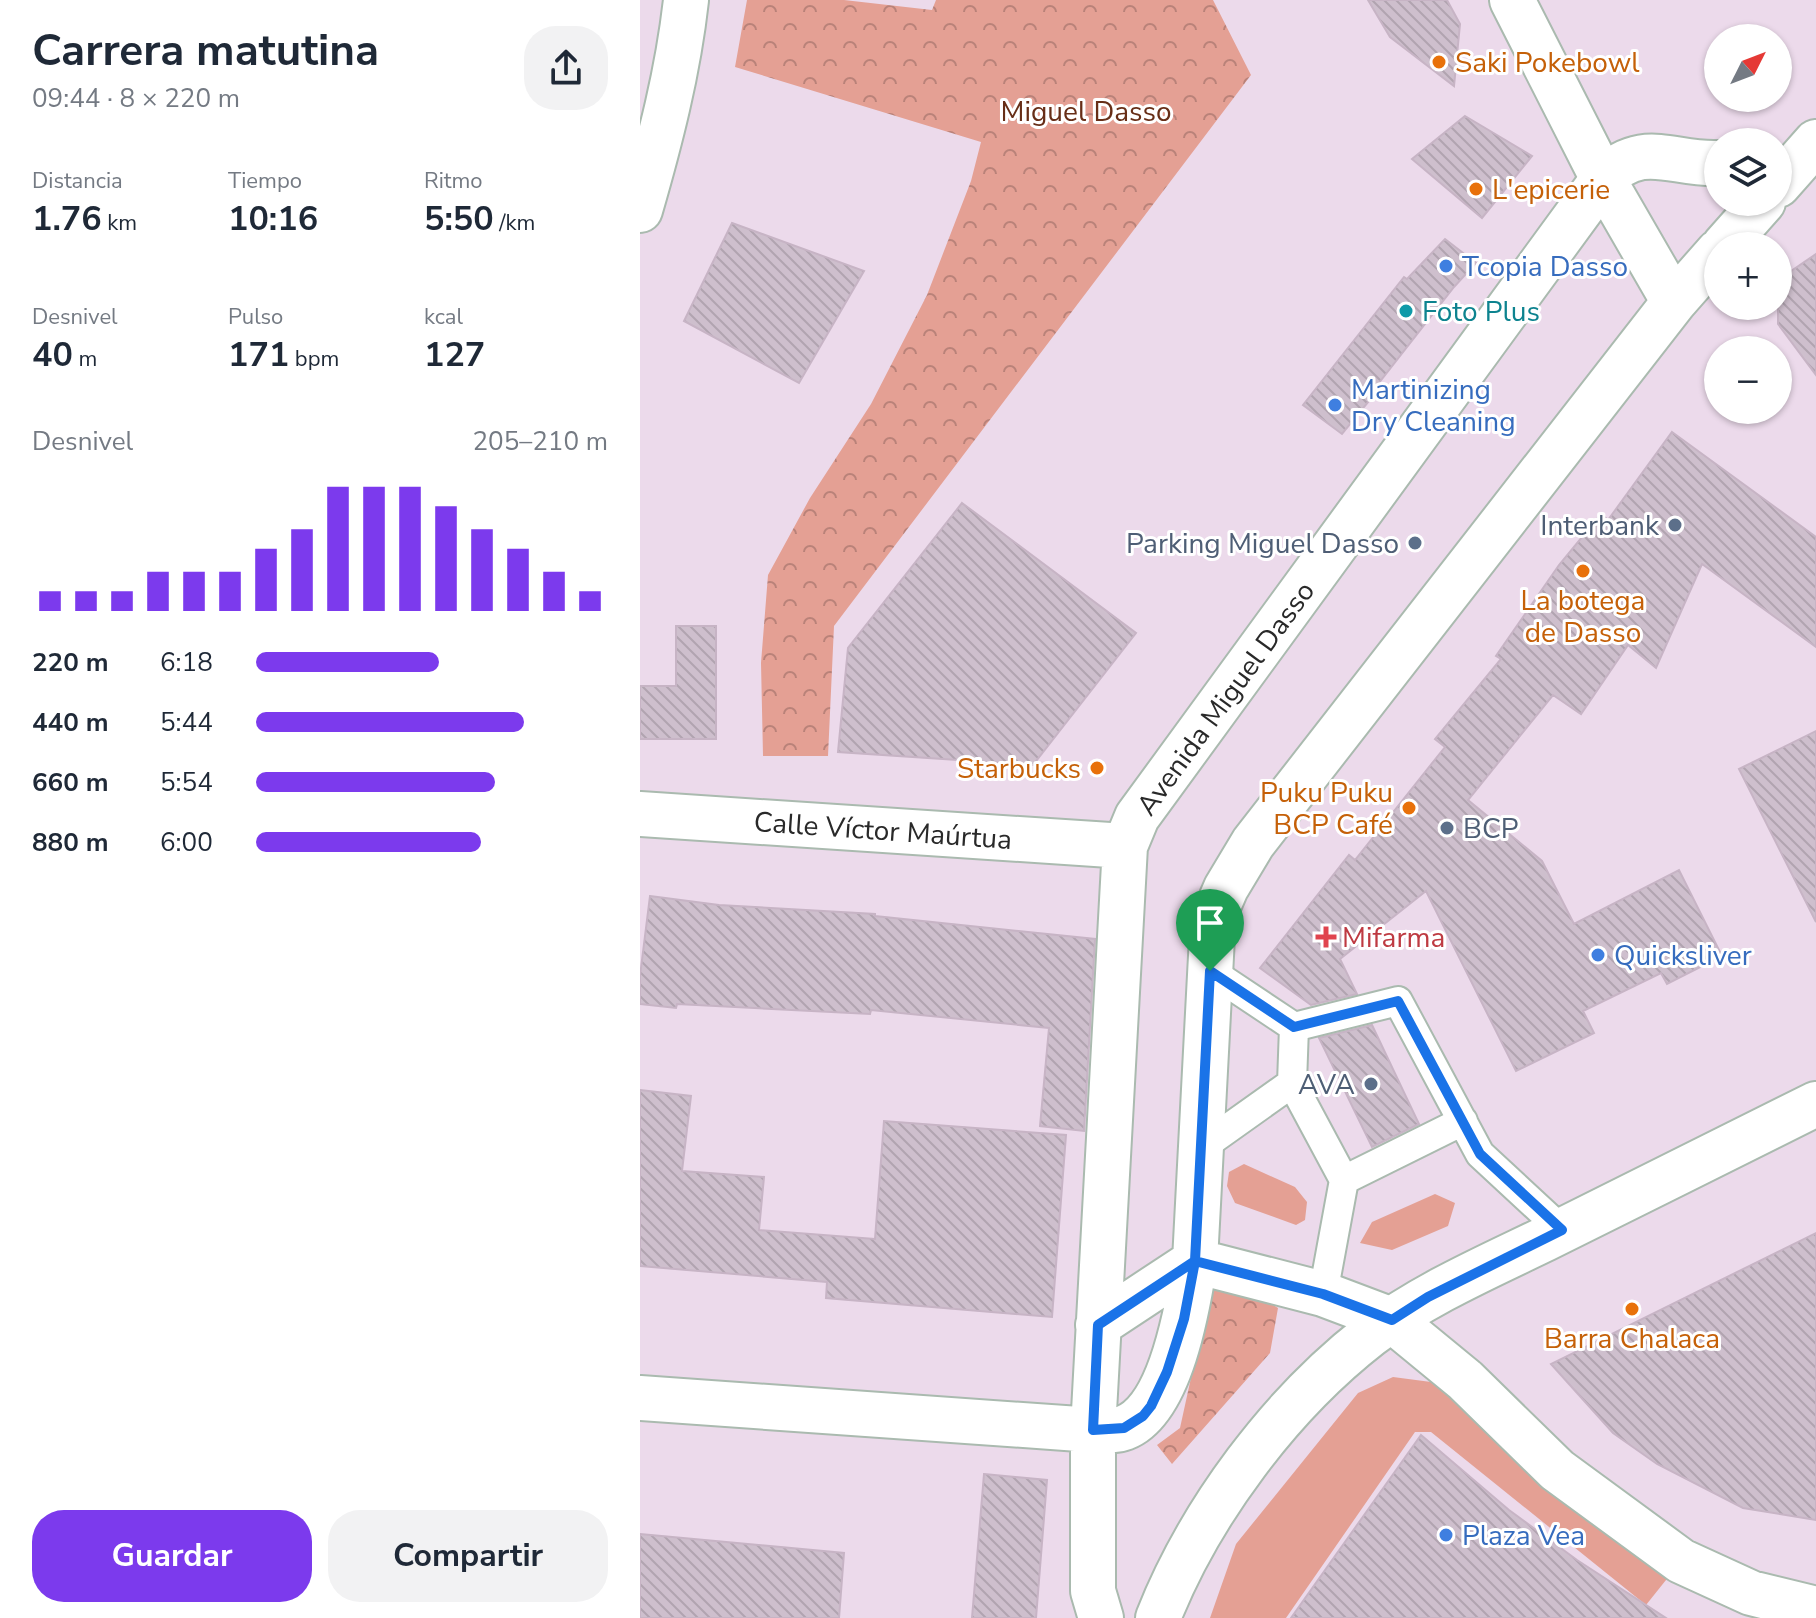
<!DOCTYPE html>
<html lang="es">
<head>
<meta charset="utf-8">
<style>
  :root { --surface:#fff; --page:#f2f2f3; --text:#1f2937; --muted:#747a83; --accent:#7c3aed }
  body { margin:0; font-family:"Nunito Sans",sans-serif; background:var(--page); color:var(--text); height:100vh; display:flex; flex-direction:column; font-size:30px; white-space:nowrap }
  * { box-sizing:border-box; margin:0 }
  p { font-size:26px; color:var(--muted) }
  .icon { flex:none; width:44px; height:44px; fill:none; stroke:currentColor; stroke-width:2; stroke-linecap:round; stroke-linejoin:round }
  .map { position:relative; flex:1; overflow:hidden }
  .drawer { display:flex; flex-direction:column; background:var(--surface); width:640px }
  .drawer>* { flex:none }
  .needle { width:52px; rotate:48deg }
  .buttons { position:absolute; left:1064px; top:24px; display:grid; gap:16px }
  .buttons a { display:grid; place-items:center; width:88px; height:88px; border-radius:50%; background:var(--surface); box-shadow:0 2px 6px #0004; font-size:40px }
  .pin { position:absolute; display:grid; place-items:center; width:68px; height:68px; color:#fff; margin:-82px -34px; border-radius:50% 50% 50% 0; rotate:-45deg; box-shadow:0 0 8px #0007 }
  .pin .icon { rotate:45deg }
  .round { display:grid; place-items:center; flex:none; width:84px; height:84px; border-radius:32px; background:var(--page) }
  .headline { display:flex; align-items:center; justify-content:space-between; height:136px; padding:0 32px }
  h1 { font-size:44px; font-weight:700; line-height:60px }
  .stats { display:grid; grid-template-columns:repeat(3,1fr); gap:12px; height:136px; padding:8px 32px }
  .stats div { display:grid; align-content:center }
  .stats b { font-size:34px; font-weight:700 }
  .stats small { font-size:22px; font-weight:400 }
  .stats p { font-size:22px }
  .chart { height:224px; padding:16px 32px }
  .chart p { display:flex; justify-content:space-between }
  .chart svg { width:100%; height:144px; margin-top:8px; stroke:var(--accent); stroke-width:6 }
  .cta { display:flex; gap:16px; margin-top:auto; padding:16px 32px }
  .cta a { flex:1; height:92px; border-radius:32px; background:var(--accent); color:#fff; font-size:32px; font-weight:700; line-height:92px; text-align:center }
  .cta a+a { background:var(--page); color:var(--text) }
  ul { padding:0 32px; list-style:none; font-size:26px }
  li { display:grid; grid-template-columns:128px 96px 1fr; align-items:center; height:60px }
  li i { height:20px; border-radius:10px; background:var(--accent) }
  main { display:flex; flex:1; min-height:0 }
  .map>svg:first-child { display:block }
  .grass { fill:#e4a094 }
  .park { fill:url(#park-crowns) }
  .building { fill:url(#building-back-hatch); stroke:#c7b4c5; stroke-width:2 }
  .lines { fill:none; stroke-linecap:round; stroke-linejoin:round }
  .lane-casing { stroke:#aabaaf; stroke-width:32 }
  .street-casing { stroke:#aabaaf; stroke-width:48 }
  .secondary-casing { stroke:#aabaaf; stroke-width:48 }
  .lane { stroke:#fff; stroke-width:28 }
  .street { stroke:#fff; stroke-width:44 }
  .secondary { stroke:#fff; stroke-width:44 }
  .route-casing { stroke:#fff; stroke-width:16 }
  .route { stroke:#1a73e8; stroke-width:10 }
  .food-dot { fill:#e8710a; stroke:#fff; stroke-width:3 }
  .shop-dot { fill:#3f7fe0; stroke:#fff; stroke-width:3 }
  .culture-dot { fill:#0f9aa8; stroke:#fff; stroke-width:3 }
  .service-dot { fill:#5c6f8a; stroke:#fff; stroke-width:3 }
  .health-dot { fill:#e0444e; stroke:#fff; stroke-width:3 }
  .labels { text-anchor:middle; stroke-width:6; stroke-linejoin:round; paint-order:stroke }
  .food-label { font-size:28px; fill:#c56008; stroke:#fff; text-anchor:start }
  .park-label { font-size:28px; fill:#672e17; stroke:#fff }
  .shop-label { font-size:28px; fill:#366cbe; stroke:#fff; text-anchor:start }
  .culture-label { font-size:28px; fill:#0d838f; stroke:#fff; text-anchor:start }
  .service-label { font-size:28px; fill:#4e5e75; stroke:#fff; text-anchor:end }
  .street-label { font-size:28px; fill:#292929; stroke:#fff }
  .health-label { font-size:28px; fill:#be3a42; stroke:#fff; text-anchor:start }
</style>
</head>
<body>
<main>
<section class="drawer">
<div class="headline"><div><h1>Carrera matutina</h1><p>09:44 · 8 × 220 m</p></div><a class="round"><svg class="icon" aria-label="share" viewBox="0 0 24 24"><path d="M12 15V3M7 8l5-5 5 5M5 13v7h14v-7"/></svg></a></div>
<div class="stats">
<div><p>Distancia</p><b>1.76<small> km</small></b></div>
<div><p>Tiempo</p><b>10:16</b></div>
<div><p>Ritmo</p><b>5:50<small> /km</small></b></div>
</div>
<div class="stats">
<div><p>Desnivel</p><b>40<small> m</small></b></div>
<div><p>Pulso</p><b>171<small> bpm</small></b></div>
<div><p>kcal</p><b>127</b></div>
</div>
<div class="chart"><p><span>Desnivel</span>205–210 m</p>
<svg viewBox="0 0 160 44" preserveAspectRatio="none"><path d="M5 44V38M15 44V38M25 44V38M35 44V32M45 44V32M55 44V32M65 44V25M75 44V19M85 44V6M95 44V6M105 44V6M115 44V12M125 44V19M135 44V25M145 44V32M155 44V38"/></svg>
</div>
<ul>
<li><b>220 m</b>6:18<i style="width:52%"></i></li>
<li><b>440 m</b>5:44<i style="width:76%"></i></li>
<li><b>660 m</b>5:54<i style="width:68%"></i></li>
<li><b>880 m</b>6:00<i style="width:64%"></i></li>
</ul>
<div class="cta"><a>Guardar</a><a>Compartir</a></div>
</section>
<div class="map">
<svg width="1176" height="1618" viewBox="0 0 1176 1618">
  <defs>
    <pattern id="park-crowns" width="20" height="18" patternUnits="userSpaceOnUse" patternTransform="scale(2)"><rect width="20" height="18" fill="#e4a094"/><path d="M2 6a3 3 0 1 1 6 0M12 15a3 3 0 1 1 6 0" fill="none" stroke="#b98279"/></pattern>
    <pattern id="building-back-hatch" width="6" height="6" patternUnits="userSpaceOnUse" patternTransform="scale(2)"><rect width="6" height="6" fill="#cebfcd"/><path d="M-1 5l2 2M0 0l6 6M5-1l2 2" fill="none" stroke="#b1a4b0"/></pattern>
  </defs>
  <rect width="100%" height="100%" fill="#ecdaeb"/>
  <path class="grass" d="M604,1164L655,1187L667,1202L665,1220L656,1225L595,1203L587,1186L589,1172Z
    M795,1194L815,1203L808,1226L752,1250L720,1243L732,1222Z
    M753,1377L791,1382L1030,1575L1006,1605L791,1432H775L646,1618H570L596,1544L718,1393Z"/>
  <path class="park" d="M107,0H204L292,10L296,0H573L611,75L194,626L188,756H123L121,663L128,575L170,498L231,404L287,295L331,181L341,142L95,67Z
    M575,1268L638,1308L630,1353L532,1464L517,1445L540,1428Z"/>
  <path class="building" d="M728,0H807L820,24L814,86L750,37Z
    M825,116L892,156L842,218L772,159Z
    M92,223L224,271L159,383L44,321Z
    M805,239L836,263L814,287L735,388L738,390L702,434L663,405L764,277L767,279Z
    M1176,254V375L1138,324V280Z
    M1032,432L1176,537V647L1062,564L1016,668L988,645L941,714L913,695L828,800L902,861L934,924L1039,870L1082,956L1027,984L1021,973L943,1011L954,1033L876,1071L786,891L700,959L717,994L671,1005L620,968L709,855L715,860L805,747L795,739L861,659L856,656L919,565L961,514L968,520Z
    M322,503L496,633L393,765L198,752L208,648Z
    M36,626H76V739H0V686H36Z
    M1176,731V922L1099,769Z
    M10,896L79,905L235,914V916L455,939L444,1131L400,1126L409,1028L231,1010L230,1014L37,1004L36,1008L0,1004V976Z
    M732,1025L779,1124L732,1147L679,1038Z
    M0,1090L51,1096L42,1171L124,1177L119,1230L235,1239L244,1121L426,1135L412,1317L186,1298L187,1282L0,1266Z
    M1176,1233V1520L1103,1508L1017,1464L973,1433L911,1364Z
    M781,1435L869,1510L937,1560L1026,1618H651Z
    M344,1474L407,1480L396,1618H332Z
    M0,1534L204,1553L199,1618H0Z"/>
  <g class="lines">
    <defs>
      <path id="lane" d="M654,1027L758,1001L840,1154L922,1230
        M652,1083L704,1180
        M562,1147L652,1083L654,1027L570,971
        M683,1294L704,1180L823,1121"/>
      <path id="street" d="M872,0L963,179L1034,302
        M1138,185L1176,142
        M0,210C20,141 38,72 46,0
        M1084,246L1123,202
        M0,814L485,846
        M458,1325L555,1261L683,1294L752,1320L825,1380L917,1470L1041,1561L1111,1593L1176,1609
        M0,1398L453,1430C463,1430 474,1432 484,1428C531,1410 548,1306 555,1261L573,918L586,888L613,843L1034,302L1078,252
        M461,1618L453,1591V1430L485,846L497,817L963,179C1003,139 1031,165 1078,163"/>
      <path id="secondary" d="M518,1618C560,1512 640,1405 730,1335C783,1295 845,1268 905,1239C995,1194 1086,1149 1176,1104"/>
    </defs>
    <use href="#lane" class="lane-casing"/>
    <use href="#street" class="street-casing"/>
    <use href="#secondary" class="secondary-casing"/>
    <use href="#lane" class="lane"/>
    <use href="#street" class="street"/>
    <use href="#secondary" class="secondary"/>
  </g>
  <g class="lines">
    <defs>
      <path id="route" d="M570,971L555,1261L544,1319L527,1372L511,1406L503,1416L484,1428L453,1430L458,1325L555,1261L683,1294L752,1320L788,1297L922,1230L840,1154L758,1001L654,1027L570,971"/>
    </defs>
    <use href="#route" class="route-casing"/>
    <use href="#route" class="route"/>
  </g>
  <g class="food-dot">
    <circle cx="799" cy="62" r="8"/>
    <circle cx="836" cy="189" r="8"/>
    <circle cx="943" cy="571" r="8"/>
    <circle cx="457" cy="768" r="8"/>
    <circle cx="769" cy="808" r="8"/>
    <circle cx="992" cy="1309" r="8"/>
  </g>
  <g class="shop-dot">
    <circle cx="806" cy="266" r="8"/>
    <circle cx="695" cy="405" r="8"/>
    <circle cx="958" cy="955" r="8"/>
    <circle cx="806" cy="1535" r="8"/>
  </g>
  <circle class="culture-dot" cx="766" cy="311" r="8"/>
  <g class="service-dot">
    <circle cx="1035" cy="525" r="8"/>
    <circle cx="775" cy="543" r="8"/>
    <circle cx="807" cy="828" r="8"/>
    <circle cx="731" cy="1084" r="8"/>
  </g>
  <path class="health-dot" d="M682 925h8v8h8v8h-8v8h-8v-8h-8v-8h8z"/>
  <g class="labels">
    <g class="food-label">
      <text x="815" y="72">Saki Pokebowl</text>
      <text x="852" y="199">L'epicerie</text>
      <text x="943" y="610" text-anchor="middle">La botega<tspan x="943" dy="32">de Dasso</tspan></text>
      <text x="441" y="778" text-anchor="end">Starbucks</text>
      <text x="753" y="802" text-anchor="end">Puku Puku<tspan x="753" dy="32">BCP Café</tspan></text>
      <text x="992" y="1348" text-anchor="middle">Barra Chalaca</text>
    </g>
    <g class="park-label">
      <text x="446" y="121">Miguel Dasso</text>
    </g>
    <g class="shop-label">
      <text x="822" y="276">Tcopia Dasso</text>
      <text x="711" y="399">Martinizing<tspan x="711" dy="32">Dry Cleaning</tspan></text>
      <text x="974" y="965">Quicksliver</text>
      <text x="822" y="1545">Plaza Vea</text>
    </g>
    <g class="culture-label">
      <text x="782" y="321">Foto Plus</text>
    </g>
    <g class="service-label">
      <text x="1019" y="535">Interbank</text>
      <text x="759" y="553">Parking Miguel Dasso</text>
      <text x="823" y="838" text-anchor="start">BCP</text>
      <text x="715" y="1094">AVA</text>
    </g>
    <g class="street-label">
      <text transform="translate(585 698) rotate(-54)" y="10">Avenida Miguel Dasso</text>
      <text transform="translate(243 830) rotate(4)" y="10">Calle Víctor Maúrtua</text>
    </g>
    <g class="health-label">
      <text x="702" y="947">Mifarma</text>
    </g>
  </g>
</svg>
<div class="buttons">
<a><svg class="needle" viewBox="-14 -14 28 28"><path d="M0-13l5 13h-10z" fill="#e53935"/><path d="M0 13l5-13h-10z" fill="#747a83"/></svg></a>
<a><svg class="icon" aria-label="layers" viewBox="0 0 24 24"><path d="M12 4l9 5-9 5-9-5zM3 14l9 5 9-5"/></svg></a>
<a>+</a>
<a>−</a>
</div>
<div class="pin" style="left:570px;top:971px;background:#1e9e55"><svg class="icon" aria-label="arrive" viewBox="0 0 24 24"><path d="M6 21V4h12l-3 4 3 4H6"/></svg></div>
</div>
</main>
</body>
</html>
